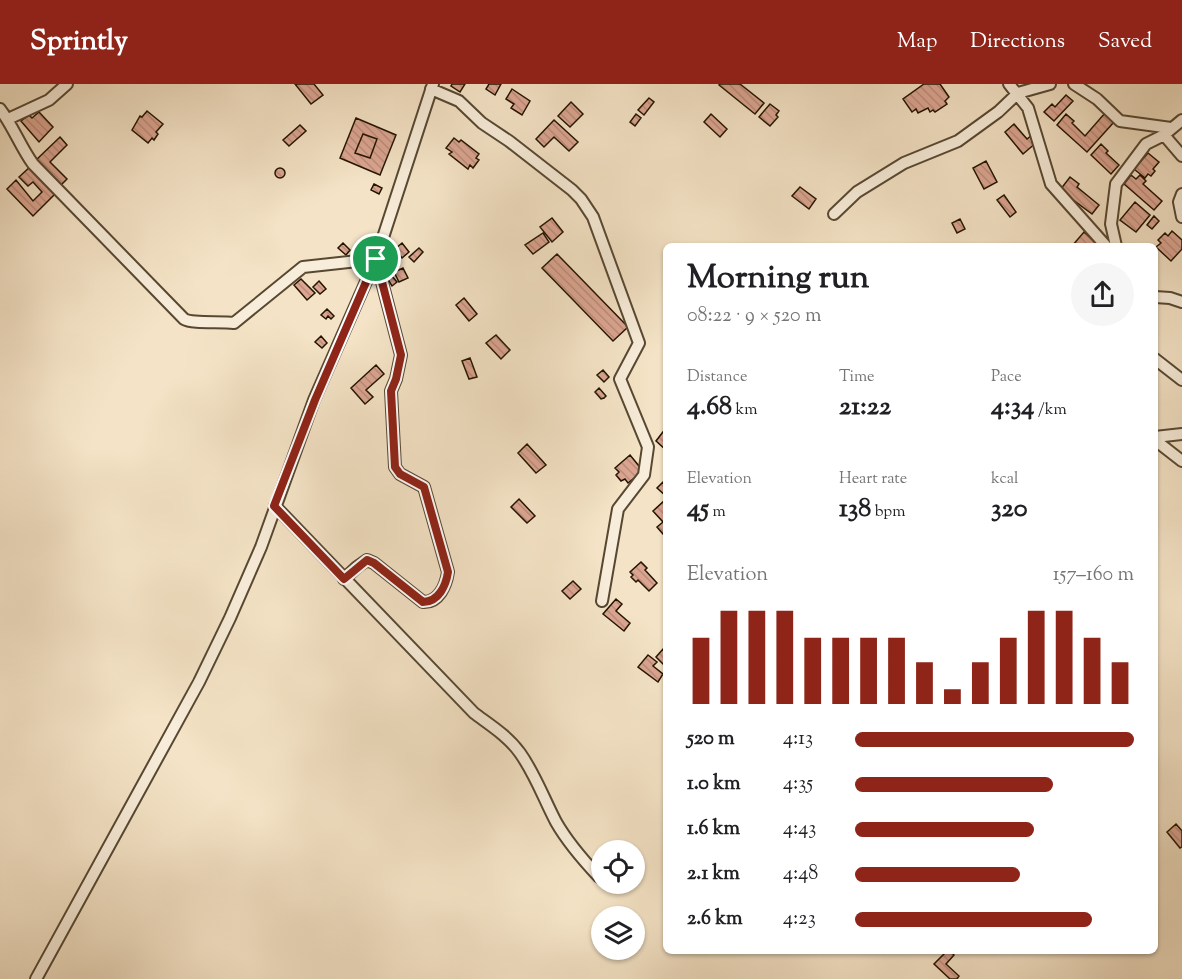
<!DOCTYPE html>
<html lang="en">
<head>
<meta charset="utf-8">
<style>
  :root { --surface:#fff; --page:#f6f6f6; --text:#202124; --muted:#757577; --accent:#8f2418 }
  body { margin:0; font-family:"Sorts Mill Goudy",serif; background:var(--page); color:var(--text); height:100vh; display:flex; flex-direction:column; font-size:22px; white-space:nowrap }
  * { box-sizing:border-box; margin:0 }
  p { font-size:20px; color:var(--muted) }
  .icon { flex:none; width:33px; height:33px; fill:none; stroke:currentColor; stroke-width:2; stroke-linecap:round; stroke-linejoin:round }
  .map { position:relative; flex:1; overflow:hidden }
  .side { position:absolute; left:663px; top:159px; width:495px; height:711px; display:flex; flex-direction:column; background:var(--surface); border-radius:9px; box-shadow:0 2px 4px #0004 }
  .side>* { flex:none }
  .controls { position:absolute; left:591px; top:756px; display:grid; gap:12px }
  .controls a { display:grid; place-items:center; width:54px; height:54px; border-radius:50%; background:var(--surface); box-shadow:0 2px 4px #0004; font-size:30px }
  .pin { position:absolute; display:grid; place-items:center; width:51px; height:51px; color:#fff; margin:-26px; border:3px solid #fff; border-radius:50%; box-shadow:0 2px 6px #0007 }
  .round { display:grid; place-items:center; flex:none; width:63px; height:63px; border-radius:32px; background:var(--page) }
  .headline { display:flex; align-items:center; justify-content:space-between; height:102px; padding:0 24px }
  h1 { font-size:33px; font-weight:700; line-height:45px }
  .figures { display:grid; grid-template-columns:repeat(3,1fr); gap:9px; height:102px; padding:6px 24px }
  .figures div { display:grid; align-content:center }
  .figures b { font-size:26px; font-weight:700 }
  .figures small { font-size:16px; font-weight:400 }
  .figures p { font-size:16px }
  .chart { height:168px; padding:12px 24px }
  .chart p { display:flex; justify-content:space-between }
  .chart svg { width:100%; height:108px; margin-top:6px; stroke:var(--accent); stroke-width:6 }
  ul { padding:0 24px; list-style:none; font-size:20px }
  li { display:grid; grid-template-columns:96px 72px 1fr; align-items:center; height:45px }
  li i { height:15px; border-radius:8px; background:var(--accent) }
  header { display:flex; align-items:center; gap:36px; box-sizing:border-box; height:84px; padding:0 30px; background:var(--accent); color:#fff }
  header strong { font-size:28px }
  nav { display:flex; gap:33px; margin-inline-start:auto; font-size:21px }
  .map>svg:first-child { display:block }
  .building { fill:url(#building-back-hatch); stroke:#231400; stroke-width:1.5; fill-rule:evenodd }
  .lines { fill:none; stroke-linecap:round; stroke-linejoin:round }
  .street-casing { stroke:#574832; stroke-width:14 }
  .street { stroke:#f8edda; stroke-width:10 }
  .route-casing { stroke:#fff; stroke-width:12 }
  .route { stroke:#8f2418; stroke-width:8 }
</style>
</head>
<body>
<header>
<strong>Sprintly</strong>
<nav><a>Map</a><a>Directions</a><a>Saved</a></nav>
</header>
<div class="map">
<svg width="1182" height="895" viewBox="0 0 1182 895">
  <defs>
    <pattern id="building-back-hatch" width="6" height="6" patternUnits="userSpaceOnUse" patternTransform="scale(1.5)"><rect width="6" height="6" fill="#dba591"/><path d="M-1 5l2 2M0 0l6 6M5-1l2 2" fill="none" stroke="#bc8d7b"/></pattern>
  </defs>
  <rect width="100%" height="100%" fill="#f4e3c6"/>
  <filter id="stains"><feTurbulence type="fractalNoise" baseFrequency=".00333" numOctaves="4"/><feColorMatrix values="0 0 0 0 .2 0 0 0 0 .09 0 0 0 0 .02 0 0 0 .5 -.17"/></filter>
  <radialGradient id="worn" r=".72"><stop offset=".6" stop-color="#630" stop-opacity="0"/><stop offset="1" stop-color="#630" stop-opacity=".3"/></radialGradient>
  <path class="building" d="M295,0H314L323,11L311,20Z
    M452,0H465L460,8L451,2Z
    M489,0H501L495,11L486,5Z
    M720,0H740L764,19L755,30L719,1Z
    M924,0H940L949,13L945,17L947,20L935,28L933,26L930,28L928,24L918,29L916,25L912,28L903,15Z
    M512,5L530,17L522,31L511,24L514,20L506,15Z
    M1066,11L1073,17L1054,37L1044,28L1052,20L1055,23Z
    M649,14L654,18L644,31L638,26Z
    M571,18L583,30L570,43L558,32Z
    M770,20L779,27L776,31L778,33L770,42L759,33Z
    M147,27L163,40L156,48L158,50L154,56L152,54L148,59L132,46L140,32L142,33Z
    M39,28L53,43L39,58L21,37L29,31L32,34Z
    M1105,29L1114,38L1087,68L1057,41L1066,30L1074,37L1072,39L1085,52Z
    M636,30L641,34L635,42L630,38Z
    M711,30L727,45L720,53L704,38Z
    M356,34L396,51L380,91L340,74ZM363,50L377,55L370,74L355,69Z
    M554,36L578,58L569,67L554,53L544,63L536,55Z
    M1014,40L1027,55L1032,51L1037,58L1023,70L1005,48Z
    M300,41L306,47L289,62L283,56Z
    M363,50L377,55L370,74L355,69Z
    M60,53L67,61L50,78L67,95L59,103L34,78Z
    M454,54L459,58L461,56L479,70L476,74L479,76L473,84L470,81L468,85L449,70L452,68L446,64Z
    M1101,60L1108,67L1106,69L1119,81L1111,90L1091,71Z
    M1148,69L1159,78L1153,85L1155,87L1151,92L1148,90L1145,94L1134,85Z
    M986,77L997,98L984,105L973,84Z
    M31,82L57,108L33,132L7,105L16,96L33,117L42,108L33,98L28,102L19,93Z
    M275 89a5 5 0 1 1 10 0a5 5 0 1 1-10 0Z
    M1131,91L1136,95L1140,91L1146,97L1143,100L1162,117L1154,126L1124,100Z
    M1070,93L1079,100L1077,103L1099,121L1092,130L1060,106Z
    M374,100L382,104L379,110L371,106Z
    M800,103L816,115L809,125L792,112Z
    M1004,111L1016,128L1010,133L997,116Z
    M1135,118L1150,131L1136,148L1120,136Z
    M1154,132L1159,137L1152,145L1147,141Z
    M552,134L563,148L552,158L540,143Z
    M960,135L965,145L957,149L952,139Z
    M1172,147L1182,156V165L1171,177L1156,163L1161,159L1158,156L1165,149L1168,152Z
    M1084,148L1099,162H1072Z
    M543,149L549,158L533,170L525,161Z
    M343,159L350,166L346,171L338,164Z
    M402,159L409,168L402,174L395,165Z
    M419,164L423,168L414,178L409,173Z
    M557,170L628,243L613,257L542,184Z
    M403,184L408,194L399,198L394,188Z
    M391,191L397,198L392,202L387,194Z
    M301,195L315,209L307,216L294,201Z
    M319,197L326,205L320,210L313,203Z
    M464,214L477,230L469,237L456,221Z
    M327,225L334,232L331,235L328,232L326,235L321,231Z
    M496,251L510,266L501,275L486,259Z
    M321,252L327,259L322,264L315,258Z
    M470,274L477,293L469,295L462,277Z
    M376,281L384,290L366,306L373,313L365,320L351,304Z
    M603,286L609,293L604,298L597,291Z
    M599,304L606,312L604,314L601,315L595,308Z
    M666,344V366L656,357Z
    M527,360L546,381L536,389L518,369Z
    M630,371L643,387L628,399L625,395L621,397L616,391L619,388L615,384Z
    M663,398L666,401V412L657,404Z
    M519,415L535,432L527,439L511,423Z
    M664,417L666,420V448L663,450L657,443L663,438L653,427Z
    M641,478L647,484L645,486L657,499L649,507L638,496L636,498L631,493L633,491L630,488Z
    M573,497L581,505L570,515L562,507Z
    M616,515L622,520L616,527L630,539L624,547L603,530Z
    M663,565L666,568V583L656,573Z
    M648,571L657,578L653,582L663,590L658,598L638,583Z
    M1176,740L1182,747V763L1180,764L1167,748Z
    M947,867H950L954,871L946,880L959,892L957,895H950L934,880Z"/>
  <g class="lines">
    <defs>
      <path id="street" d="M1009,0L1028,24L1051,100L1106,162
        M1074,0L1097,15L1120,37L1171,44
        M431,5L459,17L482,39L509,57L572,106L581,115L593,133L639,259L620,295L648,363L644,391L618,425L602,517
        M0,25C13,42 20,62 33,80L184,235C192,240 222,237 234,239L303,183L376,175L401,271L396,295L391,307L395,383L400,390L424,403L448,488C446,501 439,519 423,518L374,479L367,476L357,483L344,495
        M8,35L49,16L67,0
        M1164,51L1182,72
        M1182,110L1179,118L1182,133
        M834,130L857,108L904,79L958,57L998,28L1018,9L1050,0
        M1116,162L1111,140L1116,100L1146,60L1164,51L1182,36
        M1155,213L1170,214L1182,218
        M1155,275L1182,296
        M1155,353L1182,350
        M1155,356L1182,377
        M275,422L474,629C490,641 508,652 520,669C535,690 544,715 556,738C568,759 583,776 599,793
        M36,895L199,598L230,534L261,463L314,316L376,175L433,0"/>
    </defs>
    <use href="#street" class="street-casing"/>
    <use href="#street" class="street"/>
  </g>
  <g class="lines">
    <defs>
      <path id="route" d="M376,175L401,271L396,295L391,307L395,383L400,390L424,403L448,488C446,501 439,518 423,518L374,479L367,476L344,495L274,422L315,316Z"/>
    </defs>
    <use href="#route" class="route-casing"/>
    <use href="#route" class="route"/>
  </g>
  <rect width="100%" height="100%" filter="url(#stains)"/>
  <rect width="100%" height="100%" fill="url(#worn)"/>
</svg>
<div class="controls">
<a><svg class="icon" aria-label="locate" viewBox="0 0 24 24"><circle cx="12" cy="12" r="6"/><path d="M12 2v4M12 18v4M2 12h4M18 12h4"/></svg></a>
<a><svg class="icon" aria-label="layers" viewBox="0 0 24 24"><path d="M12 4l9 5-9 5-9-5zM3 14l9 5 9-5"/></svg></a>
</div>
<div class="pin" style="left:376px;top:175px;background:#1e9e55"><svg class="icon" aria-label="arrive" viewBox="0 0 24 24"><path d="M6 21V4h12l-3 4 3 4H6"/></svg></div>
<section class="side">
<div class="headline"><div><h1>Morning run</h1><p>08:22 · 9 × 520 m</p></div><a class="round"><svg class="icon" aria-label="share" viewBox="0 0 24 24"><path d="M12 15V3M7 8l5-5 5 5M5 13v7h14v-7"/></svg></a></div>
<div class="figures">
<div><p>Distance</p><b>4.68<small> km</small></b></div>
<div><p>Time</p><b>21:22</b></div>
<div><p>Pace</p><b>4:34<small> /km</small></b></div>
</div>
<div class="figures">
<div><p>Elevation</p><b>45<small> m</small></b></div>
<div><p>Heart rate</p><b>138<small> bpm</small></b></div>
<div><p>kcal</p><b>320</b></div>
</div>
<div class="chart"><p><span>Elevation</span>157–160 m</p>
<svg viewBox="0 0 160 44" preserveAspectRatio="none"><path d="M5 44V17M15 44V6M25 44V6M35 44V6M45 44V17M55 44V17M65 44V17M75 44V17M85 44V27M95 44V38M105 44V27M115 44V17M125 44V6M135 44V6M145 44V17M155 44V27"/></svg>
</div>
<ul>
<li><b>520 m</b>4:13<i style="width:100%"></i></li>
<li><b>1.0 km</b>4:35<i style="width:71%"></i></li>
<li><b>1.6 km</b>4:43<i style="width:64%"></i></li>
<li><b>2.1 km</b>4:48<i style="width:59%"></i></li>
<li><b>2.6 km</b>4:23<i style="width:85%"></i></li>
</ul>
</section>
</div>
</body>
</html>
